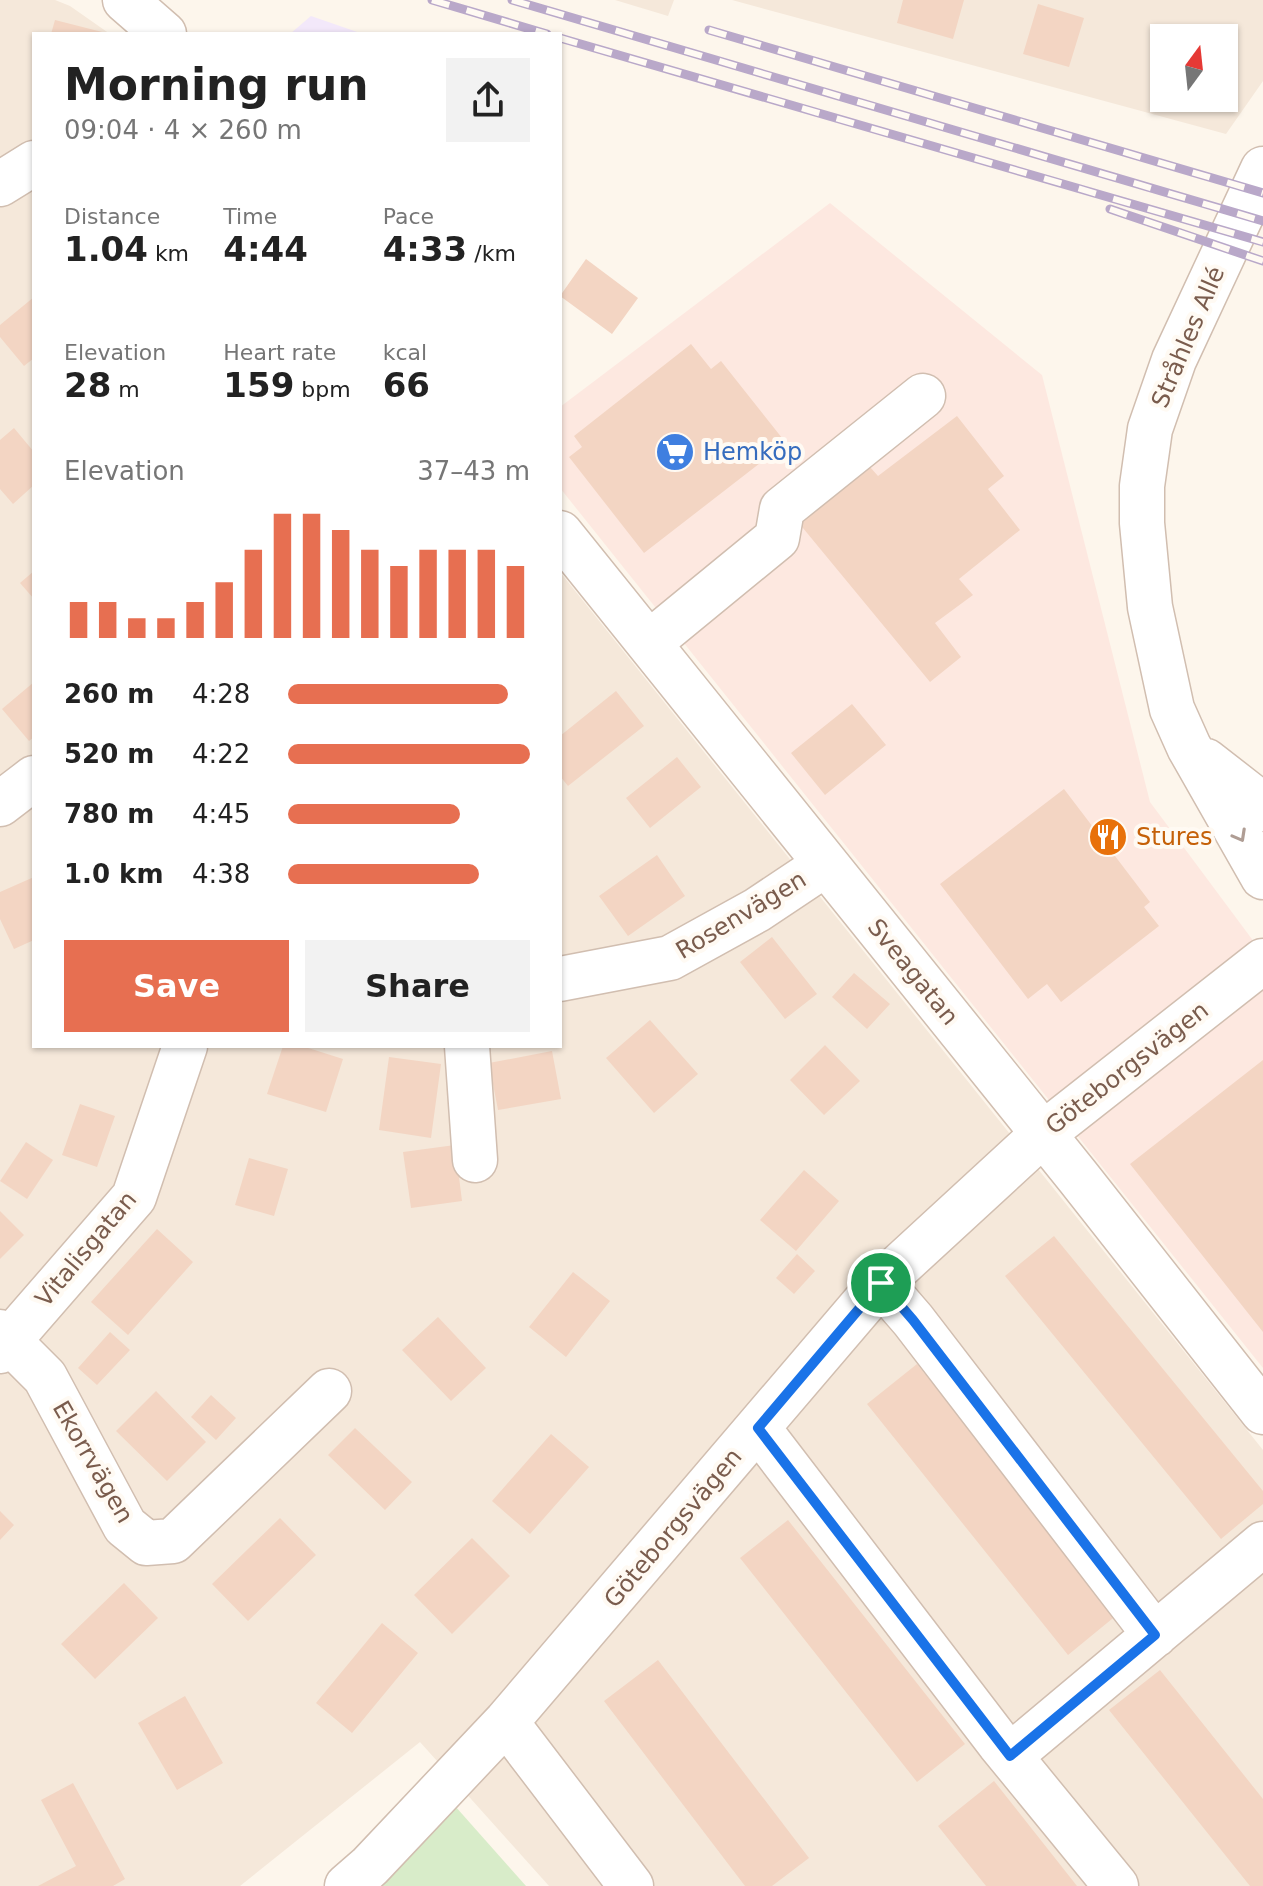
<!DOCTYPE html>
<html lang="en">
<head>
<meta charset="utf-8">
<style>
  :root { --surface:#fff; --page:#f2f2f2; --text:#222; --muted:#767676; --accent:#e76f51 }
  body { margin:0; font-family:"DejaVu Sans",sans-serif; background:var(--page); color:var(--text); height:100vh; display:flex; flex-direction:column; font-size:30px; white-space:nowrap }
  * { box-sizing:border-box; margin:0 }
  p { font-size:26px; color:var(--muted) }
  .icon { flex:none; width:44px; height:44px; fill:none; stroke:currentColor; stroke-width:2; stroke-linecap:round; stroke-linejoin:round }
  .map { position:relative; flex:1; overflow:hidden }
  .drawer { position:absolute; left:32px; top:32px; width:530px; height:1016px; display:flex; flex-direction:column; background:var(--surface); border-radius:0px; box-shadow:0 2px 6px #0004 }
  .drawer>* { flex:none }
  .needle { width:52px; rotate:15deg }
  .controls { position:absolute; left:1150px; top:24px; display:grid; gap:16px }
  .controls a { display:grid; place-items:center; width:88px; height:88px; border-radius:0px; background:var(--surface); box-shadow:0 2px 6px #0004; font-size:40px }
  .pin { position:absolute; display:grid; place-items:center; width:68px; height:68px; color:#fff; margin:-34px; border:4px solid #fff; border-radius:50%; box-shadow:0 2px 8px #0007 }
  .round { display:grid; place-items:center; flex:none; width:84px; height:84px; border-radius:0px; background:var(--page) }
  .headline { display:flex; align-items:center; justify-content:space-between; height:136px; padding:0 32px }
  h1 { font-size:44px; font-weight:700; line-height:60px }
  .metrics { display:grid; grid-template-columns:repeat(3,1fr); gap:12px; height:136px; padding:8px 32px }
  .metrics div { display:grid; align-content:center }
  .metrics b { font-size:34px; font-weight:700 }
  .metrics small { font-size:22px; font-weight:400 }
  .metrics p { font-size:22px }
  .chart { height:224px; padding:16px 32px }
  .chart p { display:flex; justify-content:space-between }
  .chart svg { width:100%; height:144px; margin-top:8px; stroke:var(--accent); stroke-width:6 }
  .primary-button { display:flex; gap:16px; margin-top:auto; padding:16px 32px }
  .primary-button a { flex:1; height:92px; border-radius:0px; background:var(--accent); color:#fff; font-size:32px; font-weight:700; line-height:92px; text-align:center }
  .primary-button a+a { background:var(--page); color:var(--text) }
  ul { padding:0 32px; list-style:none; font-size:26px }
  li { display:grid; grid-template-columns:128px 96px 1fr; align-items:center; height:60px }
  li i { height:20px; border-radius:10px; background:var(--accent) }
  .map>svg:first-child { display:block }
  .residential { fill:#f5e8da; fill-rule:evenodd }
  .commercial { fill:#fde8e0 }
  .education { fill:#f3e8fa }
  .green { fill:#d8ecc9 }
  .building { fill:#f3d5c3 }
  .lines { fill:none; stroke-linecap:round; stroke-linejoin:round }
  .minor-casing { stroke:#d1beb0; stroke-width:47 }
  .minor { stroke:#fff; stroke-width:44 }
  .rail-casing { stroke:#b9a8c9; stroke-width:9 }
  .rail { stroke:#fffaf3; stroke-width:6; stroke-dasharray:18; stroke-linecap:butt }
  .oneway { stroke:#af9d94 }
  .route-casing { stroke:#fff; stroke-width:16 }
  .route { stroke:#1a73e8; stroke-width:10 }
  .labels { text-anchor:middle; stroke-width:8; stroke-linejoin:round; paint-order:stroke }
  .street-label { font-size:24px; fill:#7a5c4d; stroke:#fffaf3 }
  .shop-label { font-size:24px; fill:#366cbe; stroke:#fffaf3; text-anchor:start }
  .food-label { font-size:24px; fill:#c56008; stroke:#fffaf3; text-anchor:start }
</style>
</head>
<body>
<div class="map">
<svg width="1263" height="1886" viewBox="0 0 1263 1886">
  <rect width="100%" height="100%" fill="#fdf6ec"/>
  <path class="residential" d="M0,0H55L70,6L110,34H34V1046H560V572L1263,1450V1886H549L420,1742L240,1886H0Z
    M615,0H674L668,16Z
    M732,0H1263V81L1226,134ZM1164,38H1224V98H1164Z"/>
  <path class="commercial" d="M830,203L1042,375L1150,802L1263,954V1368L560,488V407Z"/>
  <path class="education" d="M311,16L363,34H290Z"/>
  <path class="green" d="M455,1806L526,1886H375Z"/>
  <path class="building" d="M903,0H964L953,39L897,23Z
    M1038,4L1084,18L1069,67L1023,54Z
    M55,20L106,33V34H51Z
    M586,259L638,298L612,334L560,296Z
    M34,297V358L24,366L0,337V325Z
    M691,344L711,369L721,361L786,443L644,553L569,457L582,447L574,436Z
    M957,416L1004,476L988,489L1020,530L959,579L973,595L935,623L961,657L930,682L798,522L870,467L878,476Z
    M14,428L34,452V485L13,504L0,489V440Z
    M34,571V599L20,583Z
    M34,682V737L29,741L2,709Z
    M616,691L644,726L568,786L560,776V736Z
    M852,704L886,745L825,795L791,753Z
    M677,757L701,787L650,828L626,798Z
    M1064,789L1150,902L1144,907L1159,926L1061,1002L1047,984L1028,999L940,884Z
    M657,855L685,896L628,936L599,896Z
    M34,877V940L14,949L0,919V892Z
    M772,937L817,994L785,1019L740,962Z
    M854,973L890,1004L867,1029L832,997Z
    M650,1020L698,1074L654,1113L606,1058Z
    M825,1045L860,1081L824,1115L790,1080Z
    M283,1046H302L343,1059L326,1112L267,1094Z
    M552,1051L561,1099L498,1110L489,1063Z
    M389,1057L441,1064L431,1138L379,1130Z
    M1263,1060V1332L1130,1164Z
    M80,1104L115,1116L97,1167L62,1155Z
    M26,1142L53,1160L27,1199L0,1181Z
    M455,1145L462,1201L411,1208L403,1152Z
    M249,1158L288,1169L274,1216L235,1205Z
    M804,1170L839,1201L796,1251L760,1220Z
    M0,1211L24,1235L0,1259Z
    M157,1229L193,1262L128,1335L91,1302Z
    M1054,1236L1263,1491V1504L1221,1539L1005,1276Z
    M797,1254L815,1271L794,1294L776,1278Z
    M573,1272L610,1301L566,1357L529,1327Z
    M438,1317L486,1368L451,1401L402,1350Z
    M110,1332L130,1350L97,1385L78,1368Z
    M917,1364L1118,1614L1068,1655L867,1404Z
    M156,1391L206,1442L167,1481L116,1431Z
    M211,1395L236,1418L216,1440L191,1417Z
    M355,1428L412,1482L385,1510L328,1455Z
    M551,1434L589,1467L530,1534L492,1501Z
    M0,1511L14,1525L0,1540Z
    M280,1518L316,1555L248,1621L212,1584Z
    M788,1520L965,1744L917,1782L740,1558Z
    M472,1538L510,1576L452,1634L414,1595Z
    M124,1583L158,1618L95,1679L61,1644Z
    M382,1623L418,1653L352,1733L316,1703Z
    M658,1660L809,1858L772,1886H745L604,1701Z
    M1160,1670L1263,1799V1886H1250L1109,1710Z
    M185,1696L223,1763L177,1790L138,1723Z
    M994,1781L1077,1886H986L938,1826Z
    M73,1783L125,1879L113,1886H38L76,1866L41,1800Z"/>
  <g class="lines">
    <defs>
      <path id="minor" d="M125,0L164,34
        M1263,169L1174,360L1150,429L1142,486V523L1150,607L1172,709L1189,747L1263,877
        M0,184L34,163
        M560,533L1078,1177L1263,1412
        M649,643L777,538L782,509L923,396
        M1206,761L1256,800L1263,809
        M0,804L34,778
        M560,979L670,958L757,910L826,864
        M467,1046L475,1160
        M881,1283L913,1320L1155,1635
        M0,1332L45,1377L125,1526L146,1543L173,1541L329,1391
        M0,1351L134,1197L185,1046
        M758,1428L999,1743L1116,1886
        M506,1722L631,1886
        M1010,1756L1263,1544
        M347,1886L370,1866L506,1722L881,1283L1043,1134L1263,961"/>
    </defs>
    <use href="#minor" class="minor-casing"/>
    <use href="#minor" class="minor"/>
    <defs>
      <path id="rail" d="M432,0L547,34
        M512,0L1263,221
        M709,30L1263,193
        M560,38L1263,242
        M1110,209L1263,261"/>
    </defs>
    <use href="#rail" class="rail-casing"/>
    <use href="#rail" class="rail"/>
  </g>
  <defs><path id="oneway-chevron" d="M-2-3.5L2.5 0L-2 3.5" fill="none" stroke-width="1.6" stroke-linecap="round" stroke-linejoin="round" transform="scale(2)"/></defs>
  <use class="oneway" href="#oneway-chevron" transform="translate(1240 836) rotate(61)"/>
  <g class="lines">
    <defs>
      <path id="route" d="M881,1283L913,1320L1155,1635L1010,1756L758,1428Z"/>
    </defs>
    <use href="#route" class="route-casing"/>
    <use href="#route" class="route"/>
  </g>
  <defs>
    <symbol id="supermarket-disc" viewBox="-11 -11 22 22"><circle r="9.5" fill="#3f7fe0" stroke="#fffaf3"/><path d="M-6-5.5h2.5l.6 2H6L4.5 2H-2.5L-4.4-4H-6ZM-1.5 3.2a1.3 1.3 0 1 0 .1 0ZM3 3.2a1.3 1.3 0 1 0 .1 0Z" fill="#fff"/></symbol>
    <symbol id="restaurant-disc" viewBox="-11 -11 22 22"><circle r="9.5" fill="#e8710a" stroke="#fffaf3"/><path d="M-5-6h1v4h1v-4h1v4h1v-4h1v5L-1.5 .5V6h-2V.5L-5-1ZM5-6V6H3V1.5H1.5Q1.5-4 5-6Z" fill="#fff"/></symbol>
  </defs>
  <g fill-rule="evenodd">
    <use href="#supermarket-disc" x="653" y="430" width="44" height="44"/>
    <use href="#restaurant-disc" x="1086" y="815" width="44" height="44"/>
  </g>
  <g class="labels">
    <g class="street-label">
      <text transform="translate(1188 337) rotate(-67)" y="8">Stråhles Allé</text>
      <text transform="translate(741 915) rotate(-31)" y="8">Rosenvägen</text>
      <text transform="translate(913 972) rotate(51)" y="8">Sveagatan</text>
      <text transform="translate(1127 1068) rotate(-38)" y="8">Göteborgsvägen</text>
      <text transform="translate(86 1249) rotate(-50)" y="8">Vitalisgatan</text>
      <text transform="translate(93 1462) rotate(60)" y="8">Ekorrvägen</text>
      <text transform="translate(673 1528) rotate(-50)" y="8">Göteborgsvägen</text>
    </g>
    <g class="shop-label">
      <text x="703" y="460">Hemköp</text>
    </g>
    <g class="food-label">
      <text x="1136" y="845">Stures</text>
    </g>
  </g>
</svg>
<div class="controls">
<a><svg class="needle" viewBox="-14 -14 28 28"><path d="M0-13l5 13h-10z" fill="#e53935"/><path d="M0 13l5-13h-10z" fill="#767676"/></svg></a>
</div>
<div class="pin" style="left:881px;top:1283px;background:#1e9e55"><svg class="icon" aria-label="arrive" viewBox="0 0 24 24"><path d="M6 21V4h12l-3 4 3 4H6"/></svg></div>
<section class="drawer">
<div class="headline"><div><h1>Morning run</h1><p>09:04 · 4 × 260 m</p></div><a class="round"><svg class="icon" aria-label="share" viewBox="0 0 24 24"><path d="M12 15V3M7 8l5-5 5 5M5 13v7h14v-7"/></svg></a></div>
<div class="metrics">
<div><p>Distance</p><b>1.04<small> km</small></b></div>
<div><p>Time</p><b>4:44</b></div>
<div><p>Pace</p><b>4:33<small> /km</small></b></div>
</div>
<div class="metrics">
<div><p>Elevation</p><b>28<small> m</small></b></div>
<div><p>Heart rate</p><b>159<small> bpm</small></b></div>
<div><p>kcal</p><b>66</b></div>
</div>
<div class="chart"><p><span>Elevation</span>37–43 m</p>
<svg viewBox="0 0 160 44" preserveAspectRatio="none"><path d="M5 44V33M15 44V33M25 44V38M35 44V38M45 44V33M55 44V27M65 44V17M75 44V6M85 44V6M95 44V11M105 44V17M115 44V22M125 44V17M135 44V17M145 44V17M155 44V22"/></svg>
</div>
<ul>
<li><b>260 m</b>4:28<i style="width:91%"></i></li>
<li><b>520 m</b>4:22<i style="width:100%"></i></li>
<li><b>780 m</b>4:45<i style="width:71%"></i></li>
<li><b>1.0 km</b>4:38<i style="width:79%"></i></li>
</ul>
<div class="primary-button"><a>Save</a><a>Share</a></div>
</section>
</div>
</body>
</html>
